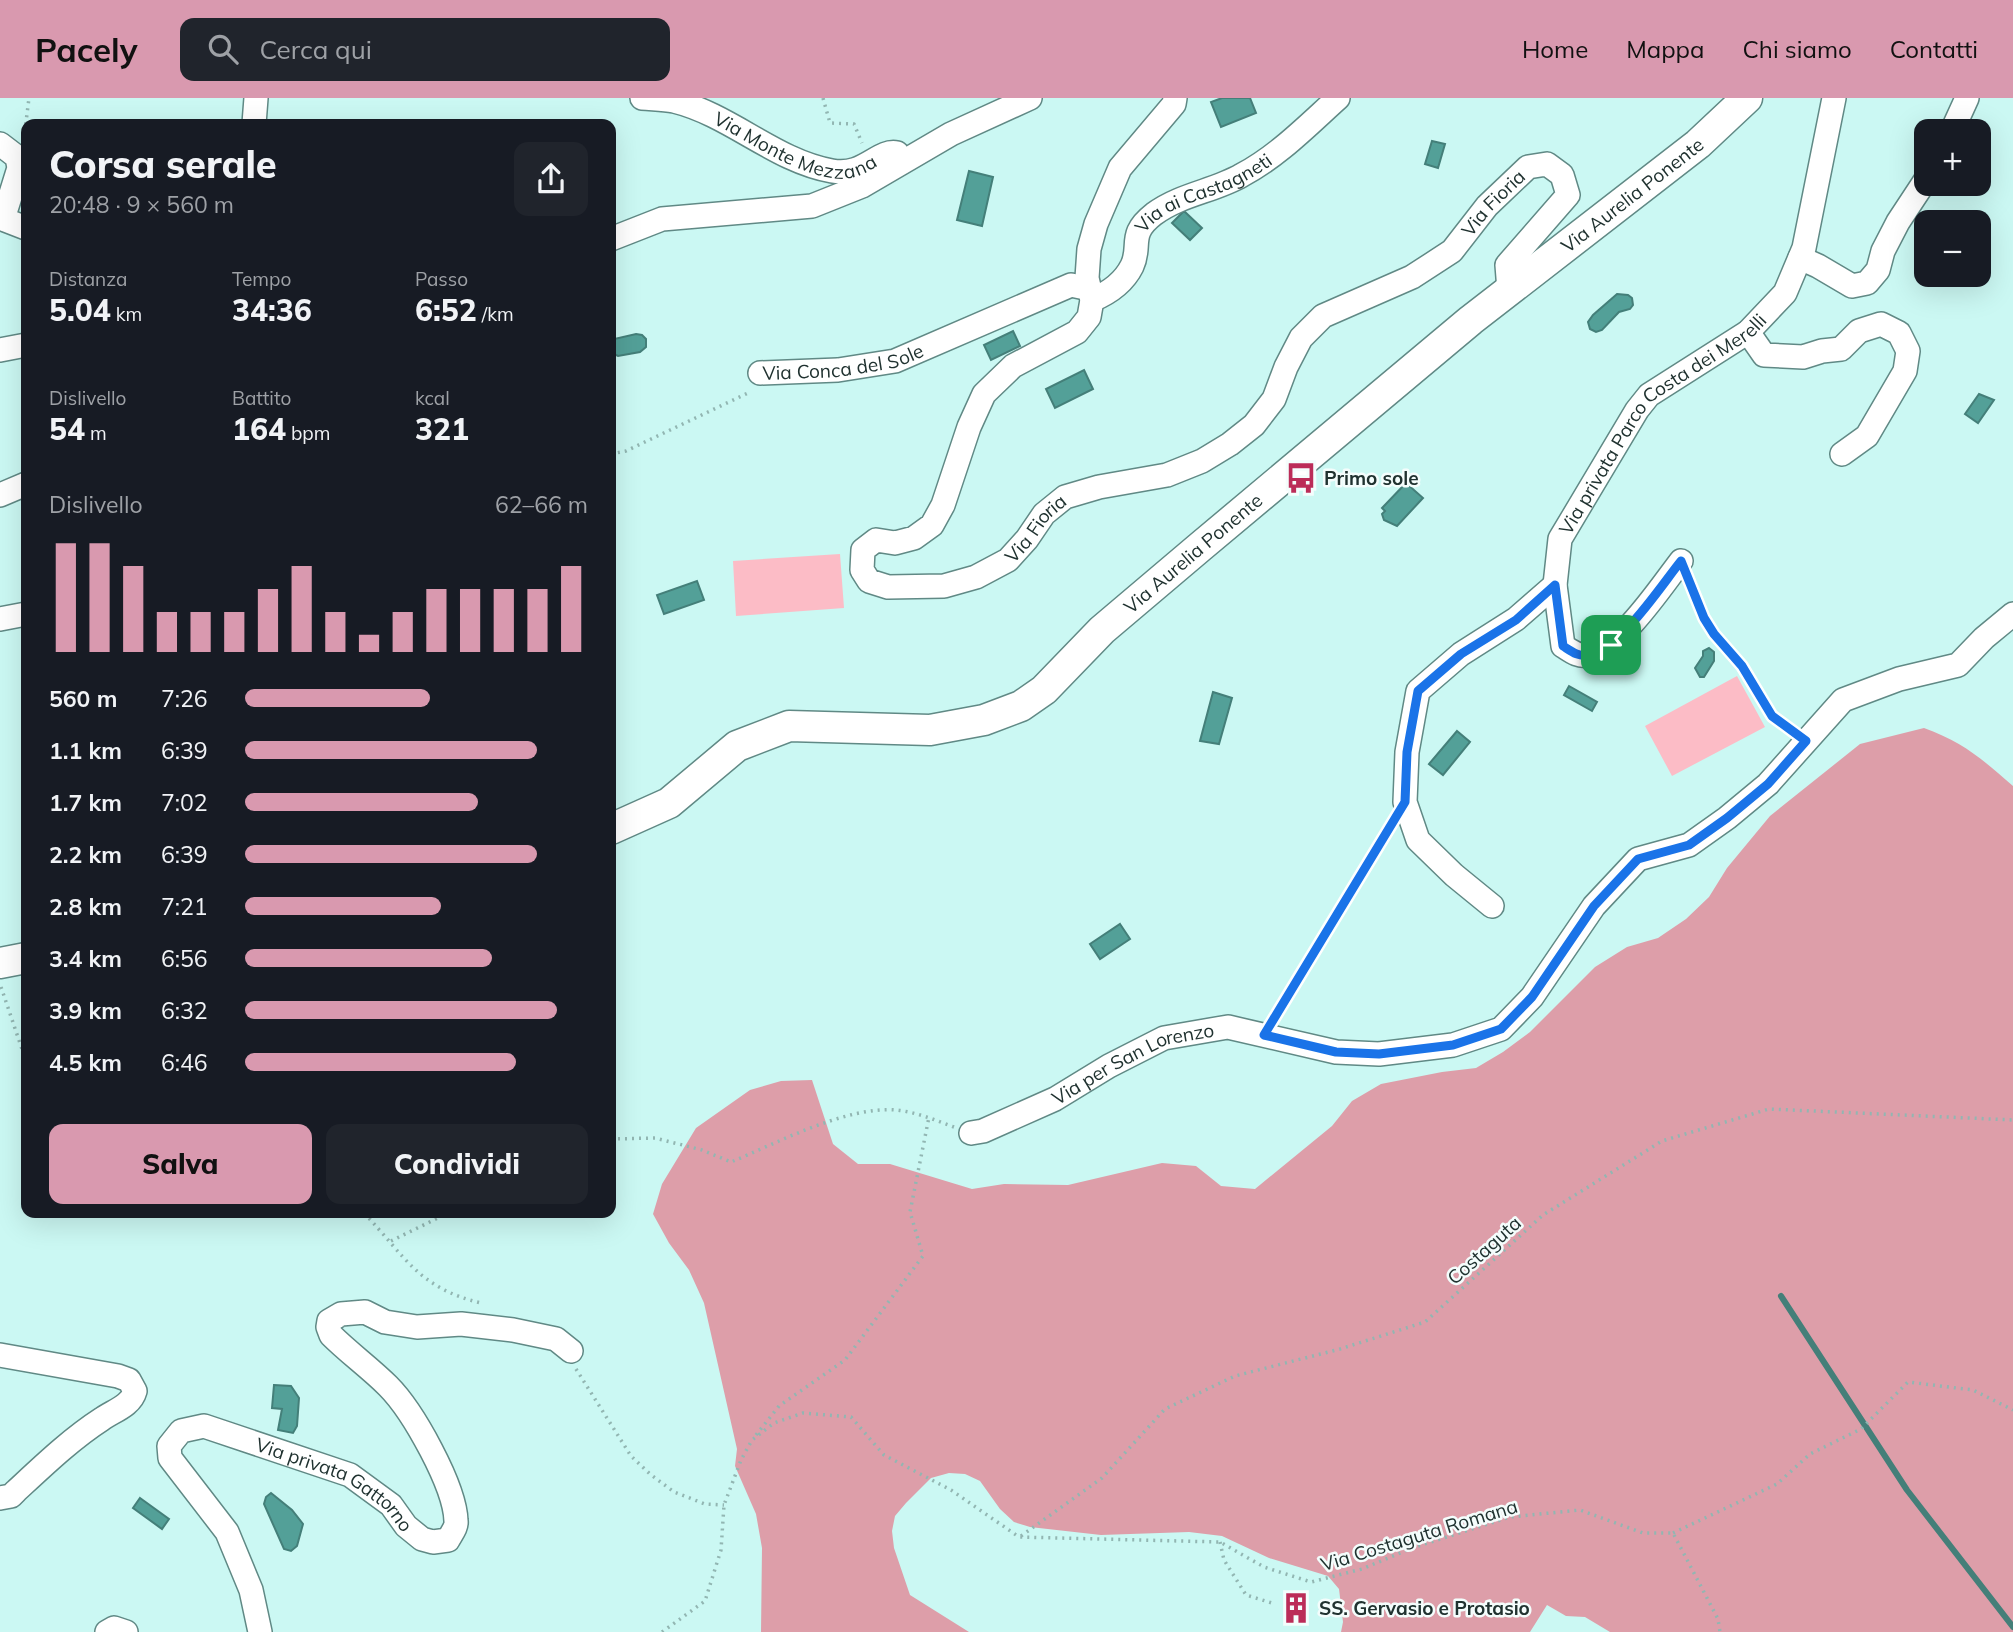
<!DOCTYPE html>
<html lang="it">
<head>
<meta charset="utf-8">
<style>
  :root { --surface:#171b24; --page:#20242c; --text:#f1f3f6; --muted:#9ea1a6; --accent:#d999af }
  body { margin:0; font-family:Mulish,sans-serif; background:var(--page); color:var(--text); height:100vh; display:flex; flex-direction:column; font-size:26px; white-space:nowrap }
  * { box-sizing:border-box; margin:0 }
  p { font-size:23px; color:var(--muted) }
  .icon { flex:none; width:38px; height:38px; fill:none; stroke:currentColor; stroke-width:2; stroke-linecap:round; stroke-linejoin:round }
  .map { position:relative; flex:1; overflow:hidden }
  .side { position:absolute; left:21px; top:21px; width:595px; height:1099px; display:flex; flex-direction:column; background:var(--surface); border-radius:14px; box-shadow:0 7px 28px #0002 }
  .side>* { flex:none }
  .fabs { position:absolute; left:1914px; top:21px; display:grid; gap:14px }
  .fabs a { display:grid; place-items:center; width:77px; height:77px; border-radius:14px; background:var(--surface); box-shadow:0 7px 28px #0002; font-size:35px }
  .pin { position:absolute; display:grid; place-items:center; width:60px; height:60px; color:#fff; margin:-30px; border-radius:14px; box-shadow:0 4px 10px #0006 }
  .round { display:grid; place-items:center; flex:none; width:74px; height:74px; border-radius:14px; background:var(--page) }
  .headline { display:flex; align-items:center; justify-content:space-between; height:119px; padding:0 28px }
  h1 { font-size:38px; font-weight:800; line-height:52px }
  .stats { display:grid; grid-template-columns:repeat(3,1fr); gap:10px; height:119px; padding:7px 28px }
  .stats div { display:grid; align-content:center }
  .stats b { font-size:30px; font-weight:800 }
  .stats small { font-size:19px; font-weight:400 }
  .stats p { font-size:19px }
  .chart { height:196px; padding:14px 28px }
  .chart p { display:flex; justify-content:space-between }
  .chart svg { width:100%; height:126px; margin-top:7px; stroke:var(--accent); stroke-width:6 }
  .cta { display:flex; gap:14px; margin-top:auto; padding:14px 28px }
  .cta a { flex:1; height:80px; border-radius:14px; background:var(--accent); color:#111; font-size:28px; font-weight:800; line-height:80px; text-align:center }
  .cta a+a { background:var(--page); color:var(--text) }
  ul { padding:0 28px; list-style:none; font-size:23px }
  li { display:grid; grid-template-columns:112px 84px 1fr; align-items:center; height:52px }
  li i { height:18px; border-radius:9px; background:var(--accent) }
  header { display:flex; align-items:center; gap:42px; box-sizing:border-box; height:98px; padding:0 35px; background:var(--accent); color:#111 }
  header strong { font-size:33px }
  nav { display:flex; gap:38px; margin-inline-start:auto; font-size:24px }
  .search { width:490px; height:63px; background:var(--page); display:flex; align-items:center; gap:18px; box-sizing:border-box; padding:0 24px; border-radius:14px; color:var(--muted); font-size:26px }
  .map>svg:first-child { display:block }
  .green { fill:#fcbcc6 }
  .forest { fill:#dd9ea9 }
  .water { fill:#53a098; stroke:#447f79; stroke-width:2 }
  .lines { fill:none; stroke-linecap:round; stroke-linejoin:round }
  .stream { stroke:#447f79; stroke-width:6 }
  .minor-casing { stroke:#608985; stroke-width:26 }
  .major-casing { stroke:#608985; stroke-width:33 }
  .path { stroke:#92b6b2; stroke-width:3.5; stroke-dasharray:2 5; stroke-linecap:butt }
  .minor { stroke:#fff; stroke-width:23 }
  .major { stroke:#fff; stroke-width:30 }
  .route-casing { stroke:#fff; stroke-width:14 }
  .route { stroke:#1a73e8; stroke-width:9 }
  .labels { text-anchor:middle; stroke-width:5; stroke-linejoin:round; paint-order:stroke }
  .street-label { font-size:19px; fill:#203230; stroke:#f4fdfc }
  .poi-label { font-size:19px; font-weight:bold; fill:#203230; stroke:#f4fdfc; text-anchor:start }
</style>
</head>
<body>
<header>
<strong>Pacely</strong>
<div class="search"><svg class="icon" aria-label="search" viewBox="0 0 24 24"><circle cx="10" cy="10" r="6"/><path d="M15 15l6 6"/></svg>Cerca qui</div>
<nav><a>Home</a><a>Mappa</a><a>Chi siamo</a><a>Contatti</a></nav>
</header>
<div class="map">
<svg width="2013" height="1534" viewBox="0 0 2013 1534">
  <rect width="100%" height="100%" fill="#cbf8f3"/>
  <path class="green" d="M840,456L844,510L736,518L733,463Z
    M1737,578L1765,629L1672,678L1645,628Z"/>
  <path class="forest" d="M1924,630C1963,644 1982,661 2013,688V1534H1610L1585,1519L1566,1518L1547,1507L1530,1534H1341L1343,1524L1339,1491L1328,1478L1269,1460L1222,1438L1189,1434L1101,1437L1030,1429L1014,1424L1000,1411L980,1383L965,1376L949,1375L931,1380L906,1405L895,1418L892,1433L894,1450L910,1497L969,1534H761L762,1450L756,1416L735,1368L737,1351L704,1205L689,1172L669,1145L653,1116L662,1086L696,1030L750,992L781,983L812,982L833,1046L858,1066H890L972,1091L1004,1086L1068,1087L1162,1065L1196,1068L1221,1088L1255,1091L1332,1028L1352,1003L1381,986L1442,974L1476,970L1503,954L1530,934L1595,869L1627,849L1658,840L1686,821L1709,799L1727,770L1770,718L1860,646Z"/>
  <path class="water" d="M1222,0H1250L1256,15L1221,29L1211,4Z
    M1432,43L1445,46L1438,70L1425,66Z
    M969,73L993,79L982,128L957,122Z
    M1184,113L1202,130L1190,142L1172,125Z
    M1617,196L1628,197L1632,200L1633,207L1630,211L1619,214L1602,232L1596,234L1590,231L1588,224L1593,217Z
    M1013,233L1020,248L991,262L984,247Z
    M636,236L642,237L646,241V249L640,254L618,258L612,255L611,249L614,241Z
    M1084,272L1093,291L1055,310L1046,291Z
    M1979,296L1994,302L1978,325L1965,316Z
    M1406,385L1423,400L1397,428L1384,422L1382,416L1385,413L1382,410Z
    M697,483L704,502L664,516L657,497Z
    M1709,550L1714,554V563L1704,579H1700L1695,570L1703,558V553Z
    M1569,588L1597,604L1592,613L1564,597Z
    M1213,594L1232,600L1219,646L1200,643Z
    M1457,633L1470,644L1443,677L1429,666Z
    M1120,826L1130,841L1100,861L1090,846Z
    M274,1287L291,1288L299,1300L297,1328L293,1335L278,1332L282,1311L272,1310Z
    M271,1395L292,1412L303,1426L297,1448L291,1453L284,1451L264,1406L266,1399Z
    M140,1400L169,1421L162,1431L133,1410Z"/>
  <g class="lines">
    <path class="stream" d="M1781,1198L1907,1392L2013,1529"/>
    <defs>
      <g id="minor">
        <path id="s1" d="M642,0C653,1 664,1 674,3C731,17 775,63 832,73C864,79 878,51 897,55L902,64"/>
        <path id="s2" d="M1175,0L1174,6L1120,70L1096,126L1089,151L1087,180L1092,202L1089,219L1077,234L1013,268L984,296L969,329L943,407L932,427L914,440L895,445L876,442L863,452L862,472L869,483L888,489L944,488L976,479L1008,462L1027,441L1044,416L1065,399L1099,389L1167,377L1202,363L1230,346L1254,327L1274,301L1286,269L1301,240L1323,218L1412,179L1452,153L1487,108L1528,69L1547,66L1562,77L1568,97L1507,167L1509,192"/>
        <path d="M254,26L256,0"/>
        <path d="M1952,33L1967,0"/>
        <path d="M0,46L17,59L19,70L3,121"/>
        <path d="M0,120L26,130"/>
        <path d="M611,141L662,121L812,108L862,88L951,36L1030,0"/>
        <path d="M1800,160L1818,168L1852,188L1867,185L1878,172L1883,153L1898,124L1927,80"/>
        <path id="s3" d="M1092,202C1109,195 1124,184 1132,168C1142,147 1127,137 1154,116C1181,96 1215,93 1242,77C1278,58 1308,27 1338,0"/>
        <path d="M1748,234L1764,257L1803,259L1822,253L1841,251L1859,233L1881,226L1899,235L1908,253L1905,273L1867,338L1842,356"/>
        <path d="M0,252L26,247"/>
        <path id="s4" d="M760,275L838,272L895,263L1071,187L1090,191"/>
        <path d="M0,397L26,386"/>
        <path id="s5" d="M1681,463C1660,490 1621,550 1588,557C1578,559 1571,553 1563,548L1555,487L1560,441L1637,312L1649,297L1748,234L1785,195L1804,150L1834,0"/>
        <path d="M0,521L26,516"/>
        <path d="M1492,808L1454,777L1418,742L1405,704L1407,654L1418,593L1461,556L1516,521L1555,487"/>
        <path id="s6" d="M971,1035L983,1033L1055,1001L1109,968L1164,940L1228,929L1336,954L1379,956L1453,947L1501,931L1532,899L1594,808L1638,761L1689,747L1727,720L1768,686L1843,602L1899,581L1958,567L1984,540L2013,516"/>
        <path d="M0,1257L118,1278L129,1282L135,1293C131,1308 113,1313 102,1321C71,1341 43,1368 16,1393L11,1398L0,1400"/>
        <path d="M107,1534L114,1530L126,1534"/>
        <path id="s7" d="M260,1534L251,1492L227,1434L170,1360L169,1348L181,1333L204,1328L350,1377L391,1407L406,1428L422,1441L433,1444L448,1442C451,1436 457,1429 456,1423C455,1388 413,1313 388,1288C370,1270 349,1255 331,1237L328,1229L329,1223L341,1216L365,1214L385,1224L417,1229L461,1226L513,1232L556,1241L571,1253"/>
      </g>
      <g id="major">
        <path id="s8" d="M611,731L669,705L737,648L789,628L930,632L984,622L1021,608L1044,592L1102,532L1200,449L1471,222L1698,46L1747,0"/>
        <path d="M0,865L26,860"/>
      </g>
    </defs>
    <use href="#minor" class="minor-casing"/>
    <use href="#major" class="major-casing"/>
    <path class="path" d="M823,0L830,25L854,26L862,45
      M24,40L29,0
      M611,356L626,353L750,294
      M1690,487L1714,536L1742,568L1772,618L1790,632
      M1,889L26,963
      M1276,918L1392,727
      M611,1041L655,1040L702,1052L731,1064C777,1045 846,1008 896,1012C916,1014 935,1022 954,1029
      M364,1115C405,1158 418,1190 481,1205
      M391,1143L448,1115
      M576,1271L631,1358L650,1376L674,1394L705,1406L724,1407
      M756,1337L779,1308L845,1262L923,1158L910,1114L929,1019
      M1673,1435L1777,1386L1810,1356L1861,1331L1908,1284L1973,1292L2013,1312
      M1021,1438L1102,1380L1165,1311L1235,1278L1340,1251L1425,1224L1543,1117L1662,1043L1769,1011L2013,1022
      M1220,1444L1224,1462L1246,1497L1272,1505
      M662,1534L705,1503L721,1452L724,1407L741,1362L752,1342L774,1325L803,1315L851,1319L884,1357L951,1392L1019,1439L1220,1444L1264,1469L1311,1484L1362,1471L1412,1450L1510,1419L1580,1412L1643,1435H1673L1718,1521L1720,1534"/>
    <use href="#minor" class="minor"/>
    <use href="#major" class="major"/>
  </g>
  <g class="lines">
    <defs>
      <path id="route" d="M1681,463L1704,520L1714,536L1742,568L1772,618L1806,643L1768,686L1727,720L1689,747L1638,761L1594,808L1532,899L1501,931L1453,947L1379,956L1336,954L1264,937L1405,704L1407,654L1418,593L1461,556L1516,522L1555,487L1563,548C1571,553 1578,559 1588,557C1621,550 1660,489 1681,463Z"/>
    </defs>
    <use href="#route" class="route-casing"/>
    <use href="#route" class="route"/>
  </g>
  <defs>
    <symbol id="bus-bare" viewBox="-9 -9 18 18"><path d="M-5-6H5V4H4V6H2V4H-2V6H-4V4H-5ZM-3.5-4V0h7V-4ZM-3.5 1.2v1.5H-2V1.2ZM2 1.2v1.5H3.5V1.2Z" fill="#bb2c58" stroke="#f4fdfc" stroke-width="2.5" paint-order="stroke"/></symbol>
    <symbol id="building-bare" viewBox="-9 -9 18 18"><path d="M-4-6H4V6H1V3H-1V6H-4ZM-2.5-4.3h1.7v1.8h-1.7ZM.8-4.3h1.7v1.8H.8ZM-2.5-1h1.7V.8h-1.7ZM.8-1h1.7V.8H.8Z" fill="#bb2c58" stroke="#f4fdfc" stroke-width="2.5" paint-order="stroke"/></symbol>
  </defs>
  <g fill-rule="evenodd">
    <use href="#bus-bare" x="1279" y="358" width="44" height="44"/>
    <use href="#building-bare" x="1274" y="1488" width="44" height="44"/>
  </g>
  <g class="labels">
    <g class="street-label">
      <text dy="7" stroke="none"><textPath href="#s1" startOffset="164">Via Monte Mezzana</textPath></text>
      <text dy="7" stroke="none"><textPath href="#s8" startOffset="1241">Via Aurelia Ponente</textPath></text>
      <text dy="7" stroke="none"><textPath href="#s3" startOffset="166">Via ai Castagneti</textPath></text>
      <text dy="7" stroke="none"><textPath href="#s2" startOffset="1405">Via Fioria</textPath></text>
      <text dy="7" stroke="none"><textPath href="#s4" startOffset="84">Via Conca del Sole</textPath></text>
      <text dy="7" stroke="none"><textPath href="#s5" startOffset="427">Via privata Parco Costa dei Merelli</textPath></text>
      <text dy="7" stroke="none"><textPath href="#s2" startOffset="817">Via Fioria</textPath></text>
      <text dy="7" stroke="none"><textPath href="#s8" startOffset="674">Via Aurelia Ponente</textPath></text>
      <text dy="7" stroke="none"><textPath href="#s6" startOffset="178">Via per San Lorenzo</textPath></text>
      <text transform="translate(1484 1152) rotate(-42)" y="7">Costaguta</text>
      <text dy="7" stroke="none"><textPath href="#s7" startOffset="399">Via privata Gattorno</textPath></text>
      <text transform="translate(1419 1437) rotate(-17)" y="7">Via Costaguta Romana</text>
    </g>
    <g class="poi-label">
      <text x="1324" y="387">Primo sole</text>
      <text x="1319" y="1517">SS. Gervasio e Protasio</text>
    </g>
  </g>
</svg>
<div class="fabs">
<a>+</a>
<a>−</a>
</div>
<div class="pin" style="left:1611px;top:547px;background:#1e9e55"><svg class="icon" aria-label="arrive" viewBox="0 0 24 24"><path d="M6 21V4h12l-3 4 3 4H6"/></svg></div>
<section class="side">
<div class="headline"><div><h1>Corsa serale</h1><p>20:48 · 9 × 560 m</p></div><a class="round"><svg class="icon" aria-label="share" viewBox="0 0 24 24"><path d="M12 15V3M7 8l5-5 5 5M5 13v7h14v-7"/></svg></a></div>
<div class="stats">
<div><p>Distanza</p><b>5.04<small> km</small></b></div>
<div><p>Tempo</p><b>34:36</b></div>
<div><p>Passo</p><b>6:52<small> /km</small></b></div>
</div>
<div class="stats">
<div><p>Dislivello</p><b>54<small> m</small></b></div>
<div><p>Battito</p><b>164<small> bpm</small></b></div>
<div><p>kcal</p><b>321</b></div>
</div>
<div class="chart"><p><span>Dislivello</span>62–66 m</p>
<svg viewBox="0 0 160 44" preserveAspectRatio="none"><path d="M5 44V6M15 44V6M25 44V14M35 44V30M45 44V30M55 44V30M65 44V22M75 44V14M85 44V30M95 44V38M105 44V30M115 44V22M125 44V22M135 44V22M145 44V22M155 44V14"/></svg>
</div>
<ul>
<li><b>560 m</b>7:26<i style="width:54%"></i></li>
<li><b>1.1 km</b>6:39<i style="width:85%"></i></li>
<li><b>1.7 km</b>7:02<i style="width:68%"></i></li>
<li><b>2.2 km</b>6:39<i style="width:85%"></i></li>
<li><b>2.8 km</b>7:21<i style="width:57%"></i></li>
<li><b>3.4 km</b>6:56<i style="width:72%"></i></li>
<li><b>3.9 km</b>6:32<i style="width:91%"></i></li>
<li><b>4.5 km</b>6:46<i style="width:79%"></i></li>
</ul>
<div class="cta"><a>Salva</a><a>Condividi</a></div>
</section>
</div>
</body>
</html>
